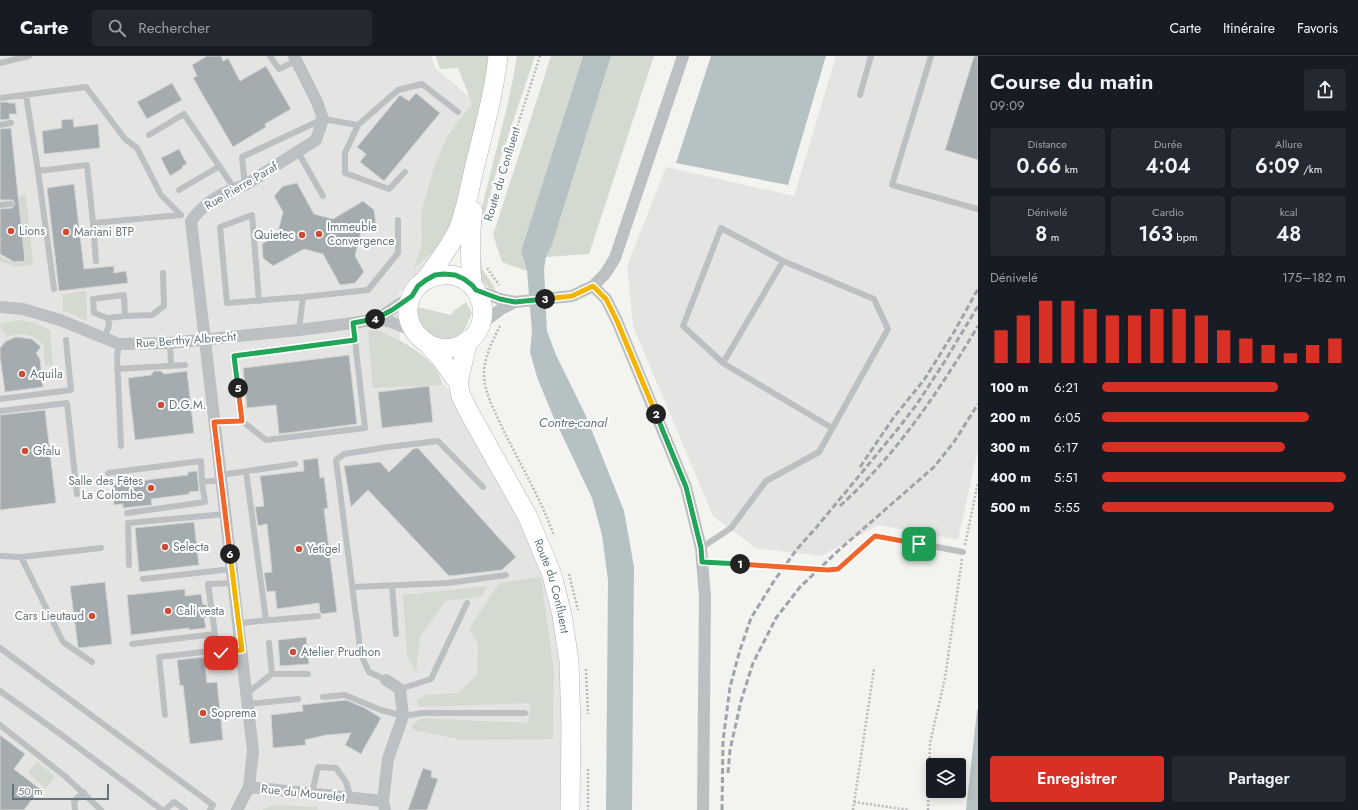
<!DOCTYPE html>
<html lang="fr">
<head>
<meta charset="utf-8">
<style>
  :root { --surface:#171b24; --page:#242831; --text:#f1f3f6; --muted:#9ea1a6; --line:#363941; --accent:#d93025 }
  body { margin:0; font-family:Jost,sans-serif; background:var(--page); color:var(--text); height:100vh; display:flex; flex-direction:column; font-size:15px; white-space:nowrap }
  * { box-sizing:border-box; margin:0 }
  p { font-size:13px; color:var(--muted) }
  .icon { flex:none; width:22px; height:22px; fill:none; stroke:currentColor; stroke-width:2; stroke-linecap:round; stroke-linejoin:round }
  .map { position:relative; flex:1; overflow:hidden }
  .panel { display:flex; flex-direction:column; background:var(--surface); width:380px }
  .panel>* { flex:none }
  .tools { position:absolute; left:926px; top:702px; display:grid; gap:8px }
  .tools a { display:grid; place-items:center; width:40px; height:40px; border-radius:4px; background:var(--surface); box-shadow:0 2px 10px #0003; font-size:20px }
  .scale { position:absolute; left:12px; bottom:10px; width:97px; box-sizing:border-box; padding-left:4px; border:2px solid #65757d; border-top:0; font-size:11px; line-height:14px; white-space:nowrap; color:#65757d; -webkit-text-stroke:3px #fff; paint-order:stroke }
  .pin { position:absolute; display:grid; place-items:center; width:34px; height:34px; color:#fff; margin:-17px; border-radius:8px; box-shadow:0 2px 6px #0006 }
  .km { position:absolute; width:20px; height:20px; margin:-10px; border-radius:50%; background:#222; color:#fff; font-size:11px; line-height:20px; text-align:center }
  .round { display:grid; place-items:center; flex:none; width:42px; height:42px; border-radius:4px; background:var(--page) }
  .overview { display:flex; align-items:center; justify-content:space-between; height:68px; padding:0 12px }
  h1 { font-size:22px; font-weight:600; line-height:30px }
  .metrics { display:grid; grid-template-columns:repeat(3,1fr); gap:6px; height:68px; padding:4px 12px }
  .metrics div { display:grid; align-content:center; border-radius:4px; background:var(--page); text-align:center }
  .metrics b { font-size:20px; font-weight:600 }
  .metrics small { font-size:11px; font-weight:400 }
  .metrics p { font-size:11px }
  .chart { height:112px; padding:8px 12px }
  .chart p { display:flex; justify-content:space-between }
  .chart svg { width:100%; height:72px; margin-top:4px; stroke:var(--accent); stroke-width:6 }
  .cta { display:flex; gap:8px; margin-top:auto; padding:8px 12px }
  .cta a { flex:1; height:46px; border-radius:4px; background:var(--accent); color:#fff; font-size:16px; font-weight:600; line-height:46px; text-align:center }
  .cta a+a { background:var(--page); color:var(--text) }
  ul { padding:0 12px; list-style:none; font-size:13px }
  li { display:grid; grid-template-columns:64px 48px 1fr; align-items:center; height:30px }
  li i { height:10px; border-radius:5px; background:var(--accent) }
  header { display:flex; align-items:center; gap:24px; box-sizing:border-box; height:56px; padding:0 20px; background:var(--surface); border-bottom:1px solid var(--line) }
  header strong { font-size:19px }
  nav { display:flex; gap:22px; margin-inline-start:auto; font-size:14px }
  .search { width:280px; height:36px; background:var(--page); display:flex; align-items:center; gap:10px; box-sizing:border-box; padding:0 14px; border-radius:4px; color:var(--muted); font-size:15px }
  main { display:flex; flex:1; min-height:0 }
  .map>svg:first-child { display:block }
  .built { fill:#e4e4e3 }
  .green { fill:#d5dad1 }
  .water { fill:#b6c1c4 }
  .building { fill:#a4acaf; stroke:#d4d4d2 }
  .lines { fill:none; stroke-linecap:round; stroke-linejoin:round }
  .primary-casing { stroke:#b0b4b7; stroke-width:20 }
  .path { stroke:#b8bbbc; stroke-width:2.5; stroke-dasharray:2 2; stroke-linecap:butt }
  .service { stroke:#bcc0c3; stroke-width:6 }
  .minor { stroke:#bcc0c3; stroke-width:12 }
  .primary { stroke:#fff; stroke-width:19 }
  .rail { stroke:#9ea4a8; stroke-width:3; stroke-dasharray:6 3; stroke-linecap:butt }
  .split-1-casing { stroke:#fff; stroke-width:8 }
  .split-2-casing { stroke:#fff; stroke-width:8 }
  .split-3-casing { stroke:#fff; stroke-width:8 }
  .split-4-casing { stroke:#fff; stroke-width:8 }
  .split-5-casing { stroke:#fff; stroke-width:8 }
  .split-6-casing { stroke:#fff; stroke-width:8 }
  .split-7-casing { stroke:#fff; stroke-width:8 }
  .split-1 { stroke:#f0652b; stroke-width:5 }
  .split-2 { stroke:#22a559; stroke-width:5 }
  .split-3 { stroke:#f5b400; stroke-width:5 }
  .split-4 { stroke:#22a559; stroke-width:5 }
  .split-5 { stroke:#22a559; stroke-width:5 }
  .split-6 { stroke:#f0652b; stroke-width:5 }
  .split-7 { stroke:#f5b400; stroke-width:5 }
  .poi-dot { fill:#cf4c34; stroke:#fff; stroke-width:1.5 }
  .labels { text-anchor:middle; stroke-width:4; stroke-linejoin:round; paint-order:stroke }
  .street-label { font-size:12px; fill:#65757d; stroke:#fff }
  .poi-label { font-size:12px; fill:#65757d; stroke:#fff; text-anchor:start }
  .water-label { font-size:13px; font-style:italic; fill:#61767b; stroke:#fff }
</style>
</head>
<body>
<header>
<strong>Carte</strong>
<div class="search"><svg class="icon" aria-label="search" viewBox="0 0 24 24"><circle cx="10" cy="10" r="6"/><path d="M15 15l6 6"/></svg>Rechercher</div>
<nav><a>Carte</a><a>Itinéraire</a><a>Favoris</a></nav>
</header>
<main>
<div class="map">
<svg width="978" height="754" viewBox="0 0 978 754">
  <rect width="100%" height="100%" fill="#f3f3f0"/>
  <path class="built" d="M0,0H431L435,12L478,48L455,156L437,198L399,237L400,284L422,301L454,341L522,465L553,551L563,638L564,754H0Z
    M836,0H978V393L958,484L879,469L821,500L756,492L713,460L633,270L627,210L666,111L794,140Z"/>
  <path class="green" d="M436,0H492L459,154L436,193L414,212L422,187L421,158L434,111L448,79L472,48L458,12L440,13Z
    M517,0H535L497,113L480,175L481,155L506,55L513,23Z
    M551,0H583L521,195L527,215L502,206L493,179Z
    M611,0H654L589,198L546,201L552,189Z
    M26,138L33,209L14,211L0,205V200L14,207L26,206L17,141Z
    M478,202C482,205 481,209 483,214C487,222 494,227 496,236C478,226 479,221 478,202Z
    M86,235L87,265L62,254L63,238Z
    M466,246L472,257C469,264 465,275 459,279C448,287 428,280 422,269C418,264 418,257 417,251L451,259L455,254Z
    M17,264L36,267L50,274L53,309L45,310L43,288C31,278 23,275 7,281L0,271V268Z
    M377,274C399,283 440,303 442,329L373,332L368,275Z
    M541,521L554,617L553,683L462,684L413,674L412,669L422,662L527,667L531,647L425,651L418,650L417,643L426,639L458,637L477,618L478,588L469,573L499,527Z
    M488,530L481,541L445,545L420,581L416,616L407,600L403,539Z
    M37,706L55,720L46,733L28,717Z
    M274,749L317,751L318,754H262Z"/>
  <path class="water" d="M583,0H611L552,189L546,201L544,213L547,275L556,299L586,360L624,455L634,511L632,754H606L608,524L602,479L592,442L553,360L537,321L530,296L532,275L527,215L521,195Z
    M711,0H826L788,129L676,107Z
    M978,652V754H966L977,655Z"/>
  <path class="building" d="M207,0H221L223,5L228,2L240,25L266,10L291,53L265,68L266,71L233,91L193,22L197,20L192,9Z
    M974,0H978V104L945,94Z
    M172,27L182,44L147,63L137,46Z
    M416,37L440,57L384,125L360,106L366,98L357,91L400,39L409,45Z
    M0,46H8V47H15L17,58H9L10,63L0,64Z
    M73,63L74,71L98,68L100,92L44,98L42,75L62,72L61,64Z
    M11,72L25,205L14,206L0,198V153L12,152L15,148L13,144H0V73Z
    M179,93L187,108L182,110L183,112L170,120L161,102Z
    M297,127L314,158L333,163L363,145L374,154L376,168L361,176L355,200L364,216L355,227L340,229L323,198L304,193L273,210L263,202L262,188L277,179L283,156L274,140L283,130Z
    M74,128L84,213L114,210V217L126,215L128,227L59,235L47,132Z
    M16,281L32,283L41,291L36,297L40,303L43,331L5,336L0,301V292L6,285Z
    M349,299L357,368L279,378L276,349L247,352L243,312Z
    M154,315H161L164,318L187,315L194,377L135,384L128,322L151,319Z
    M429,330L433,366L382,372L378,336Z
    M45,354L56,447L0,454V359Z
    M418,392L516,501L502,514L449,520L368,434L351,451L344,410L380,406L389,416L413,393Z
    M318,402L320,422L324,421L328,452L324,453L337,556L322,558L320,556L319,547L277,553L275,535L267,536L264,517L272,516L267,468L258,470L255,451L264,450L260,420L304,415L303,404Z
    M197,415L199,435L189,436L190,438L151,443L152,449L123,452V448L114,449L112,428L188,419V416Z
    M194,466L199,509L139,516L135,472Z
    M105,526L112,588L79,592L78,591L70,530Z
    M185,533V540L201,538L203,549L206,548L208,561H204L206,572L189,574V572L131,579L127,539Z
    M306,581L309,608L280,610L278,584Z
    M204,601L207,627L217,626L223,684L190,688L183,629L180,630L177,604Z
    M346,644L365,652L381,662L361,698L345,689L351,677L326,679L305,684L306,689L273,692L271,659L303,655L302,649Z
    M0,679L25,698L14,713L40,733L24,754H0Z
    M423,712L432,715L431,721L438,723L427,754H408Z"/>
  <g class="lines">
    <defs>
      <g id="primary">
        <path d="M426,224C478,199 505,272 459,290C434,300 406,278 408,252C409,244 413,235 418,230C421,227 424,225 427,222C438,206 450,191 458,174C466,154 470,130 475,109C484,73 494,37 498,0"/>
        <path d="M472,229C470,203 469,180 473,155"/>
        <path id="s1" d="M427,287L439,300L458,326L461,340L470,358L528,461L552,519L562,559L569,605L571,671L570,754"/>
        <path d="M458,326L468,284"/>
      </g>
    </defs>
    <use href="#primary" class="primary-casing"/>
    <path class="path" d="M489,158L540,0
      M487,212L499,229
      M500,270C492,286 483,303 484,322C485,333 490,346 495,356C505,379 517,400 528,422C538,441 547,460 554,480
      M965,489L978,426
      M569,518L578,554
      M586,613L588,658
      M588,713V754
      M854,746L909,754
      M853,754L874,613
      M928,754L930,687L945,622L962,503"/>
    <path class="service" d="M270,0L279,13L296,5
      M931,0L892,129L978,153
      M0,7L29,0
      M26,39L38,115L54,233
      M860,39L871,0
      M0,42L86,31L125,83L137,92L161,139L181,159
      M0,69L11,67
      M149,79L184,58L234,132
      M298,96L323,140
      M38,115L87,109L93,167L181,159
      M405,116L389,133L345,117V97L358,69L398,34L422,28L458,56
      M245,129L242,101L323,63L358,69
      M179,134L220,110
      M0,149L11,148
      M93,167L96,205
      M259,245L252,159L220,171L227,247L303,241
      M125,260L152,259L164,250L163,217
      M353,267L365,372L266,384L242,365L234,300L355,284
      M299,274L303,241L368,234L398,197V164
      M104,282L109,270L108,262L94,257L93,243L124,239L125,260L108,262
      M170,287L171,309
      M119,288L117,301L121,390
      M723,307L683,270L721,172L783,205
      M117,313L185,309
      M0,343L71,334L66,284
      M0,355L67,347L77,438
      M215,366L242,365
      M246,415L266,564
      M108,417L201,405L202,426L221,424
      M221,419L295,408
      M127,457L205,446L202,426
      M701,492L731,472L766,425L819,396L888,273L874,243L783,205L723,307L832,372
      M0,500L21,501L63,586L92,606
      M21,501L101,492
      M702,506L828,514L838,513L875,479L963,496
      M129,509L128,467L225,458
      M143,523L232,513
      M392,530L396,578
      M353,531L448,527L506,519
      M238,567L318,560
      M269,587L272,618
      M132,588L215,578L208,528L234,527
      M0,592L213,749L210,754
      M386,624L369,616L361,599L336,404L344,398L388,391L438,385L483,431
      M400,633L431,623L467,547
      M0,635L59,677L162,754
      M247,637L272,618H308
      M323,641L345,639L381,654L403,660L423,657H525
      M248,648L298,643
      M165,659L159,601L212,595L221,597L242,594
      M0,669L66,721L101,754
      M312,737L318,711L336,712L346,726L351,742
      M75,754L74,745L84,736
      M165,754L174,746L185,754"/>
    <path class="minor" d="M593,230L606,243L617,265L686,431L701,492L705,541L703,754
      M476,234L500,243L515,246L572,240L593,230L605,218L615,202L683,0
      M0,251L23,253L60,264L119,288L170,287L299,274L353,267L377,263L412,240
      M377,263L391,266L414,275
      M480,269L501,253L515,246
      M249,731L383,745
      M237,754L249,731L253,695L191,165C204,147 224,135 245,129L316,84L323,63L317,46L294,0
      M385,754L383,745L388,703L403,660L400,633L386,624"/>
    <use href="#primary" class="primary"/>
    <path class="rail" d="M860,411L894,361L924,324L954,276L978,233
      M840,450C897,398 939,335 978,270
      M728,717L730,694L741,645L753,607L776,562L800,531L839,494L934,411L954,386L978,348
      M722,754L723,685L730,631L740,594L751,562L774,525L797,493L815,473L897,374L917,348L945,305L978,250"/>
  </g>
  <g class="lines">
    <defs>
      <path id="split-1" d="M740,508L828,514L838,513L875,480L919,488"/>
      <path id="split-2" d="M656,358L686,431L701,492L702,506L740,508"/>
      <path id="split-3" d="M545,243L572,240L593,230L606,243L617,265L656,358"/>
      <path id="split-4" d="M375,263L392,254L412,240L418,230L426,224L435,219L444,218L455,219L464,223L472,229L476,234L500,243L515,246L545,243"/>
      <path id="split-5" d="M238,332L234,300L355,284L353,267L375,263"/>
      <path id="split-6" d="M230,498L214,366L242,365L238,332"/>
      <path id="split-7" d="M221,597L242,594L230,498"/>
    </defs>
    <use href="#split-1" class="split-1-casing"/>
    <use href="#split-2" class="split-2-casing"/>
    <use href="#split-3" class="split-3-casing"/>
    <use href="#split-4" class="split-4-casing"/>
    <use href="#split-5" class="split-5-casing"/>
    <use href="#split-6" class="split-6-casing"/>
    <use href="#split-7" class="split-7-casing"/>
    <use href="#split-1" class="split-1"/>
    <use href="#split-2" class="split-2"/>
    <use href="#split-3" class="split-3"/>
    <use href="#split-4" class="split-4"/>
    <use href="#split-5" class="split-5"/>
    <use href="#split-6" class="split-6"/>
    <use href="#split-7" class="split-7"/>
  </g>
  <g class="poi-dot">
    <circle cx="11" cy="175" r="4"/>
    <circle cx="66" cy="176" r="4"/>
    <circle cx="319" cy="178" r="4"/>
    <circle cx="302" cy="179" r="4"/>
    <circle cx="22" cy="318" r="4"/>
    <circle cx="161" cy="349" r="4"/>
    <circle cx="25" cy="395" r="4"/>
    <circle cx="151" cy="432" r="4"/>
    <circle cx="165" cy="491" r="4"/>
    <circle cx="299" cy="493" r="4"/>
    <circle cx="168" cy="555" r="4"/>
    <circle cx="92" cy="560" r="4"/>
    <circle cx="293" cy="596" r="4"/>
    <circle cx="203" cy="657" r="4"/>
  </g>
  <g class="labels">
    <g class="street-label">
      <text transform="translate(502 118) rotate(-73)" y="4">Route du Confluent</text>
      <text transform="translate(241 130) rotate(-30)" y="4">Rue Pierre Paraf</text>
      <text transform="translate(186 284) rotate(-4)" y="4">Rue Berthy Albrecht</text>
      <text dy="4" stroke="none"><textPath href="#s1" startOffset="276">Route du Confluent</textPath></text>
      <text transform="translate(303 737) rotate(6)" y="4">Rue du Mourelet</text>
    </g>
    <g class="poi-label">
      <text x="327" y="175">Immeuble<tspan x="327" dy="14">Convergence</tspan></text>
      <text x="19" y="179">Lions</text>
      <text x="74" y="180">Mariani BTP</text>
      <text x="294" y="183" text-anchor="end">Quietec</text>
      <text x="30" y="322">Aquila</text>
      <text x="169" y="353">D.G.M.</text>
      <text x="33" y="399">Gfalu</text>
      <text x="143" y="429" text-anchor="end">Salle des Fêtes<tspan x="143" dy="14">La Colombe</tspan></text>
      <text x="173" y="495">Selecta</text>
      <text x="307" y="497">Yetigel</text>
      <text x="176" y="559">Cali vesta</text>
      <text x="84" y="564" text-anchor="end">Cars Lieutaud</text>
      <text x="301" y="600">Atelier Prudhon</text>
      <text x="211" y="661">Soprema</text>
    </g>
    <g class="water-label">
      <text x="573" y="371">Contre-canal</text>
    </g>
  </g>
</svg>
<div class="tools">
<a><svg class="icon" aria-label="layers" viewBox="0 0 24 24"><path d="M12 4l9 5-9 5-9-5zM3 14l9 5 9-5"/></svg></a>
</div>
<div class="scale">50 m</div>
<div class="pin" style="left:919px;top:488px;background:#1e9e55"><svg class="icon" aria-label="arrive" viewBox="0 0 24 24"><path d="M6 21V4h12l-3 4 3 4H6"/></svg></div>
<div class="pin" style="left:221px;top:597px;background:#d93025"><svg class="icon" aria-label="check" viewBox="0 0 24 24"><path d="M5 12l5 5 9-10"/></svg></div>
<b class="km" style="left:740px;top:508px">1</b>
<b class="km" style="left:656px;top:358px">2</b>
<b class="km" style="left:545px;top:243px">3</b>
<b class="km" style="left:375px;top:263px">4</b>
<b class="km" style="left:238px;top:332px">5</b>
<b class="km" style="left:230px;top:498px">6</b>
</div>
<section class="panel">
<div class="overview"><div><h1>Course du matin</h1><p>09:09</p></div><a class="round"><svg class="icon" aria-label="share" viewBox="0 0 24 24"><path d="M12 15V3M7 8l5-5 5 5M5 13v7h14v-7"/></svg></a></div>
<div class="metrics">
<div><p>Distance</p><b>0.66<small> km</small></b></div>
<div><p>Durée</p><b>4:04</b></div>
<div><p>Allure</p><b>6:09<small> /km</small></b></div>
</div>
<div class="metrics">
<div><p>Dénivelé</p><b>8<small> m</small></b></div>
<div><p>Cardio</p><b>163<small> bpm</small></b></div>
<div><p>kcal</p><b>48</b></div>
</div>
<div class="chart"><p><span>Dénivelé</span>175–182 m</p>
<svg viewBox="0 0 160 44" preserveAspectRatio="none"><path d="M5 44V24M15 44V15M25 44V6M35 44V6M45 44V11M55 44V15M65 44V15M75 44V11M85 44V11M95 44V15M105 44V24M115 44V29M125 44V33M135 44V38M145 44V33M155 44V29"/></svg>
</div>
<ul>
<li><b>100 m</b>6:21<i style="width:72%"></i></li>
<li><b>200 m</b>6:05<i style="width:85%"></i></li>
<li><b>300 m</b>6:17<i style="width:75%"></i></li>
<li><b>400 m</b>5:51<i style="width:100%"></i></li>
<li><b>500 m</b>5:55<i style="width:95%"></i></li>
</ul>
<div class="cta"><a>Enregistrer</a><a>Partager</a></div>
</section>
</main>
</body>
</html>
